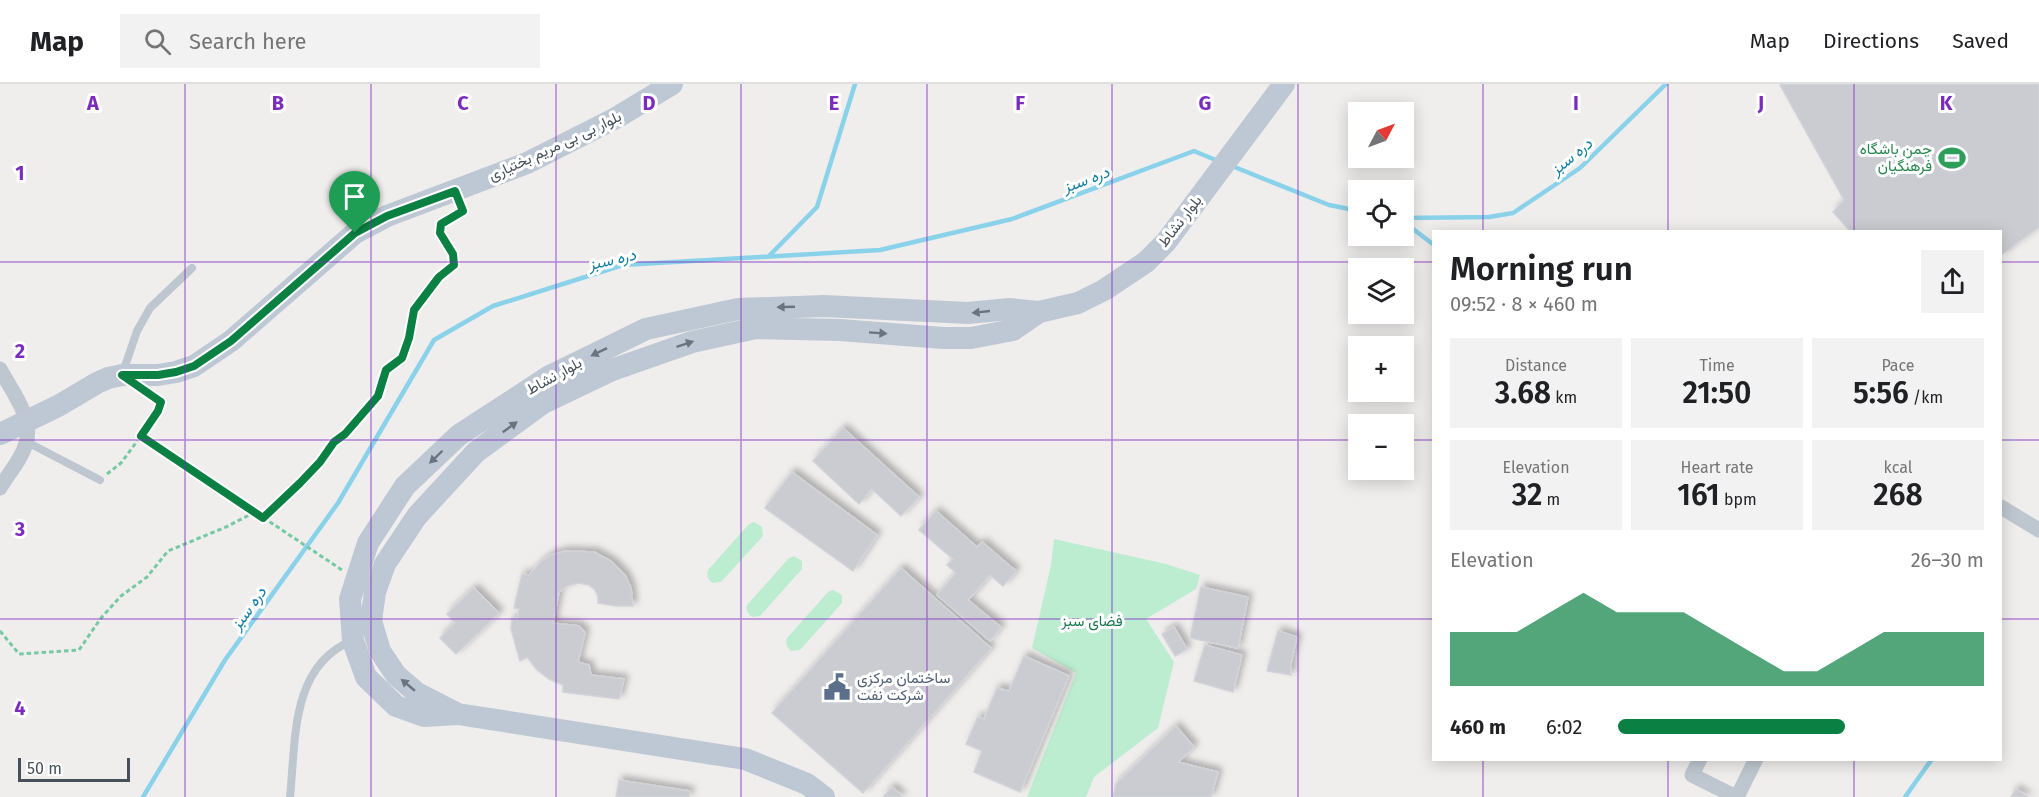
<!DOCTYPE html>
<html lang="en">
<head>
<meta charset="utf-8">
<style>
  :root { --surface:#fff; --page:#f2f2f2; --text:#202124; --muted:#757577; --line:#e0e0e0; --accent:#0b8043 }
  body { margin:0; font-family:"Fira Sans",Vazirmatn,sans-serif; background:var(--page); color:var(--text); height:100vh; display:flex; flex-direction:column; font-size:22px; white-space:nowrap }
  * { box-sizing:border-box; margin:0 }
  p { font-size:20px; color:var(--muted) }
  .icon { flex:none; width:33px; height:33px; fill:none; stroke:currentColor; stroke-width:2; stroke-linecap:round; stroke-linejoin:round }
  .map { position:relative; flex:1; overflow:hidden }
  .drawer { position:absolute; left:1432px; top:146px; width:570px; height:531px; display:flex; flex-direction:column; background:var(--surface); border-radius:0px; box-shadow:0 3px 15px #0003 }
  .drawer>* { flex:none }
  .needle { width:39px; rotate:49deg }
  .tools { position:absolute; left:1348px; top:18px; display:grid; gap:12px }
  .tools a { display:grid; place-items:center; width:66px; height:66px; border-radius:0px; background:var(--surface); box-shadow:0 3px 15px #0003; font-size:30px }
  .scale { position:absolute; left:18px; bottom:15px; width:112px; box-sizing:border-box; padding-left:6px; border:3px solid #46505a; border-top:0; font-size:16px; line-height:21px; white-space:nowrap; color:#46505a; -webkit-text-stroke:4px #fff; paint-order:stroke }
  .pin { position:absolute; display:grid; place-items:center; width:51px; height:51px; color:#fff; margin:-62px -26px; border-radius:50% 50% 50% 0; rotate:-45deg; box-shadow:0 0 6px #0007 }
  .pin .icon { rotate:45deg }
  .round { display:grid; place-items:center; flex:none; width:63px; height:63px; border-radius:0px; background:var(--page) }
  .headline { display:flex; align-items:center; justify-content:space-between; height:102px; padding:0 18px }
  h1 { font-size:33px; font-weight:600; line-height:45px }
  .stats { display:grid; grid-template-columns:repeat(3,1fr); gap:9px; height:102px; padding:6px 18px }
  .stats div { display:grid; align-content:center; border-radius:0px; background:var(--page); text-align:center }
  .stats b { font-size:30px; font-weight:600 }
  .stats small { font-size:16px; font-weight:400 }
  .stats p { font-size:16px }
  .chart { height:168px; padding:12px 18px }
  .chart p { display:flex; justify-content:space-between }
  .chart svg { width:100%; height:108px; margin-top:6px; fill:var(--accent); opacity:.7 }
  ul { padding:0 18px; list-style:none; font-size:20px }
  li { display:grid; grid-template-columns:96px 72px 1fr; align-items:center; height:45px }
  li i { height:15px; border-radius:8px; background:var(--accent) }
  header { display:flex; align-items:center; gap:36px; box-sizing:border-box; height:84px; padding:0 30px; background:var(--surface); border-bottom:2px solid var(--line) }
  header strong { font-size:28px }
  nav { display:flex; gap:33px; margin-inline-start:auto; font-size:21px }
  .search { width:420px; height:54px; background:var(--page); display:flex; align-items:center; gap:15px; box-sizing:border-box; padding:0 21px; border-radius:0px; color:var(--muted); font-size:22px }
  .map>svg:first-child { display:block }
  .green { fill:#bcedd1 }
  .lines { fill:none; stroke-linecap:round; stroke-linejoin:round }
  .stream { stroke:#8ad2e9; stroke-width:4.5 }
  .building { fill:#caccd2; stroke:#d1d3d9; stroke-width:1.5; filter:url(#shadow) }
  .path { stroke:#75caa3; stroke-width:3; stroke-dasharray:4.5 3; stroke-linecap:butt }
  .lane { stroke:#bec7cf; stroke-width:8 }
  .street { stroke:#bec7cf; stroke-width:15 }
  .secondary { stroke:#bec8d4; stroke-width:22 }
  .oneway { fill:#6a747f }
  .route-casing { stroke:#fff; stroke-width:12 }
  .route { stroke:#0b8043; stroke-width:8 }
  .grid { fill:none; stroke:#7b2cbf; stroke-width:1.5; stroke-opacity:0.55 }
  .labels { text-anchor:middle; stroke-width:6; stroke-linejoin:round; paint-order:stroke }
  .street-label { font-size:15px; fill:#46505a; stroke:#fff }
  .leisure-label { font-size:15px; fill:#27864d; stroke:#fff; text-anchor:end }
  .park-label { font-size:15px; fill:#19794d; stroke:#fff }
  .service-label { font-size:15px; fill:#4e5e75; stroke:#fff; text-anchor:start }
  .water-label { font-size:16px; font-style:italic; fill:#107ea3; stroke:#fff }
  .grid-label { font-size:20px; text-anchor:middle; font-weight:bold; fill:#7b2cbf; stroke:#fff; stroke-width:6; stroke-linejoin:round; paint-order:stroke }
</style>
</head>
<body>
<header>
<strong>Map</strong>
<div class="search"><svg class="icon" aria-label="search" viewBox="0 0 24 24"><circle cx="10" cy="10" r="6"/><path d="M15 15l6 6"/></svg>Search here</div>
<nav><a>Map</a><a>Directions</a><a>Saved</a></nav>
</header>
<div class="map">
<svg width="2039" height="713" viewBox="0 0 2039 713">
  <defs>
    <filter id="shadow"><feDropShadow dx="4" dy="-4" stdDeviation="3" flood-color="#0004"/></filter>
  </defs>
  <rect width="100%" height="100%" fill="#f0eded"/>
  <path class="green" d="M754,438L762,443L763,452L721,498L712,499C708,495 706,492 708,486L749,440Z
    M1054,455L1166,480L1200,491L1196,505L1146,535L1174,578L1158,644L1094,693L1086,713H1027L1076,589L1032,564L1051,481Z
    M794,472L802,477V485L760,532L752,533C747,529 745,525 748,520L789,474Z
    M833,506L842,511V519L800,566L791,567C787,563 785,560 787,554L828,508Z"/>
  <g class="lines">
    <path class="stream" d="M1232,82L1329,121L1359,127
      M1404,134L1489,133L1513,129L1580,84L1666,0
      M1404,138L1434,161
      M769,172L817,123L855,0
      M143,713L225,576L338,419L434,256L493,222L623,181L880,166L1012,135L1194,67L1218,77
      M1905,713L1932,675"/>
  </g>
  <path class="building" d="M1781,0H2039V143L2001,171V147H1850L1833,128L1844,116L1780,1Z
    M843,344L919,413L901,432L872,405L859,420L813,377Z
    M792,388L877,451L853,487L765,424Z
    M936,427L977,463L982,458L1016,487L1003,502L990,491L968,516L1001,543L990,557L937,511L956,489L947,481L953,475L919,446Z
    M565,467L594,468L611,477L625,491L631,504L633,522H617L598,519V512L595,506L589,501L578,499L567,502L559,508L553,539L579,542L583,546L585,549L578,578L589,581L591,591L624,595L619,615L563,608V601L549,595L537,586L527,573L520,577L511,545L512,534H518L519,525L514,524L522,490L529,491L541,478L551,471Z
    M901,484L991,564L863,709L772,629Z
    M1201,503L1248,513L1238,564L1190,554Z
    M474,504L499,529L456,570L440,554L455,539L447,530Z
    M1174,543L1187,565L1175,572L1162,550Z
    M1278,547L1297,553L1291,579V591L1267,587Z
    M1205,561L1242,571L1233,608L1194,597Z
    M1024,572L1069,592L1020,708L974,688L982,667L966,660L978,633L984,635L997,604L1009,607Z
    M1176,642L1194,663L1178,678L1218,688L1211,713H1113L1116,700Z
    M619,696L690,707L689,713H616Z
    M892,703L903,713H883Z
    M2016,705L2028,713H2011Z"/>
  <g class="lines">
    <path class="path" d="M148,309L161,318L158,327L141,352L342,486
      M107,390L121,379L141,352
      M263,434L320,378L334,358L345,350L378,312L385,286L402,274L409,254L414,226L439,193L454,181L453,170L440,149L441,140L463,127L461,123
      M0,547L19,570L79,566L101,534L121,512L147,493L168,467L226,443L255,428"/>
    <path class="lane" d="M123,288L137,247L150,224L192,184
      M27,358L100,396
      M290,713C296,657 290,583 351,557"/>
    <path class="street" d="M0,285C11,306 34,334 26,359C22,375 8,390 0,404
      M2001,423L2039,446
      M1700,675L1692,691L1736,713
      M1737,713L1756,675"/>
    <path class="secondary" d="M0,350L58,322L97,299L108,294L122,291H158L176,288L194,282L231,257L355,149L387,132L527,79L616,34L672,0
      M458,630L417,609L396,591L380,567L371,537L375,508L385,480L417,432L476,368L543,319L612,286L692,258L756,244L840,246L943,254H971L1013,246L1039,228
      M824,713L807,700L745,675L458,630L424,632L396,622L366,593L353,557L350,515L368,459L405,402L459,351L548,293L646,245L738,225L824,222L968,229L1009,225L1039,228L1078,219L1104,206L1146,178L1166,158L1284,0"/>
  </g>
  <defs><path id="oneway-solid" d="M-6-.8H1V-3.2L6.5 0L1 3.2V.8H-6Z" transform="scale(1.5)"/></defs>
  <g class="oneway">
    <use href="#oneway-solid" transform="translate(786 223) rotate(178)"/>
    <use href="#oneway-solid" transform="translate(981 228) rotate(174)"/>
    <use href="#oneway-solid" transform="translate(878 249) rotate(4)"/>
    <use href="#oneway-solid" transform="translate(685 260) rotate(-18)"/>
    <use href="#oneway-solid" transform="translate(599 268) rotate(154)"/>
    <use href="#oneway-solid" transform="translate(510 343) rotate(-36)"/>
    <use href="#oneway-solid" transform="translate(436 373) rotate(136)"/>
    <use href="#oneway-solid" transform="translate(408 601) rotate(-140)"/>
  </g>
  <g class="lines">
    <defs>
      <path id="route" d="M455,107L463,127L441,140L440,149L453,170L454,181L439,193L414,226L409,254L402,274L386,286L378,312L345,350L334,358L320,378L300,399L263,434L141,352L158,327L161,318L122,291H158L176,288L194,282L231,257L355,149L387,132Z"/>
    </defs>
    <use href="#route" class="route-casing"/>
    <use href="#route" class="route"/>
  </g>
  <path class="grid" d="M185,0V713M371,0V713M556,0V713M741,0V713M927,0V713M1112,0V713M1298,0V713M1483,0V147M1668,0V147M1854,0V147M0,178H1434M2001,178H2039M0,356H1359M1404,356H1434M2001,356H2039M0,535H1434M2001,535H2039M1483,675V713M1668,675V713M1854,675V713"/>
  <defs>
    <symbol id="stadium-bare" viewBox="-9 -9 18 18"><path d="M0-5a6.5 5 0 1 0 0 10a6.5 5 0 1 0 0-10ZM-3.5-1.8h7v3.6h-7Z" fill="#2e9e5b" stroke="#fff" stroke-width="2.5" paint-order="stroke"/></symbol>
    <symbol id="civic-bare" viewBox="-9 -9 18 18"><path d="M-.6-6.5H3V-4.5H.6V-3L4-1V1h2V6H-6V1h2V-1L-.6-3ZM-1.2 2.5V6h2.4V2.5Z" fill="#5c6f8a" stroke="#fff" stroke-width="2.5" paint-order="stroke"/></symbol>
  </defs>
  <g fill-rule="evenodd">
    <use href="#stadium-bare" x="1933" y="55" width="38" height="38"/>
    <use href="#civic-bare" x="818" y="584" width="38" height="38"/>
  </g>
  <g class="labels">
    <g class="street-label">
      <text transform="translate(555 62) rotate(-25)" y="5">بلوار بی بی مریم بختیاری</text>
      <text transform="translate(1180 137) rotate(-52)" y="5">بلوار نشاط</text>
      <text transform="translate(554 292) rotate(-29)" y="5">بلوار نشاط</text>
    </g>
    <g class="leisure-label">
      <text x="1932" y="70">چمن باشگاه<tspan x="1932" dy="17">فرهنگیان</tspan></text>
    </g>
    <g class="park-label">
      <text x="1092" y="542">فضای سبز</text>
    </g>
    <g class="service-label">
      <text x="857" y="599">ساختمان مرکزی<tspan x="857" dy="17">شرکت نفت</tspan></text>
    </g>
    <g class="water-label">
      <text transform="translate(1571 72) rotate(-39)" y="6">دره سبز</text>
      <text transform="translate(1086 95) rotate(-20)" y="6">دره سبز</text>
      <text transform="translate(612 175) rotate(-13)" y="6">دره سبز</text>
      <text transform="translate(248 524) rotate(-54)" y="6">دره سبز</text>
    </g>
  </g>
  <g class="grid-label">
    <text x="93" y="26">A</text>
    <text x="278" y="26">B</text>
    <text x="463" y="26">C</text>
    <text x="649" y="26">D</text>
    <text x="834" y="26">E</text>
    <text x="1020" y="26">F</text>
    <text x="1205" y="26">G</text>
    <text x="1576" y="26">I</text>
    <text x="1761" y="26">J</text>
    <text x="1946" y="26">K</text>
    <text x="20" y="96">1</text>
    <text x="20" y="274">2</text>
    <text x="20" y="452">3</text>
    <text x="20" y="631">4</text>
  </g>
</svg>
<div class="tools">
<a><svg class="needle" viewBox="-14 -14 28 28"><path d="M0-13l5 13h-10z" fill="#e53935"/><path d="M0 13l5-13h-10z" fill="#757577"/></svg></a>
<a><svg class="icon" aria-label="locate" viewBox="0 0 24 24"><circle cx="12" cy="12" r="6"/><path d="M12 2v4M12 18v4M2 12h4M18 12h4"/></svg></a>
<a><svg class="icon" aria-label="layers" viewBox="0 0 24 24"><path d="M12 4l9 5-9 5-9-5zM3 14l9 5 9-5"/></svg></a>
<a>+</a>
<a>−</a>
</div>
<div class="scale">50 m</div>
<div class="pin" style="left:355px;top:149px;background:#1e9e55"><svg class="icon" aria-label="arrive" viewBox="0 0 24 24"><path d="M6 21V4h12l-3 4 3 4H6"/></svg></div>
<section class="drawer">
<div class="headline"><div><h1>Morning run</h1><p>09:52 · 8 × 460 m</p></div><a class="round"><svg class="icon" aria-label="share" viewBox="0 0 24 24"><path d="M12 15V3M7 8l5-5 5 5M5 13v7h14v-7"/></svg></a></div>
<div class="stats">
<div><p>Distance</p><b>3.68<small> km</small></b></div>
<div><p>Time</p><b>21:50</b></div>
<div><p>Pace</p><b>5:56<small> /km</small></b></div>
</div>
<div class="stats">
<div><p>Elevation</p><b>32<small> m</small></b></div>
<div><p>Heart rate</p><b>161<small> bpm</small></b></div>
<div><p>kcal</p><b>268</b></div>
</div>
<div class="chart"><p><span>Elevation</span>26–30 m</p>
<svg viewBox="0 0 160 44" preserveAspectRatio="none"><path d="M0 44V22L10 22L20 22L30 14L40 6L50 14L60 14L70 14L80 22L90 30L100 38L110 38L120 30L130 22L140 22L150 22L160 22V44z"/></svg>
</div>
<ul>
<li><b>460 m</b>6:02<i style="width:62%"></i></li>
</ul>
</section>
</div>
</body>
</html>
